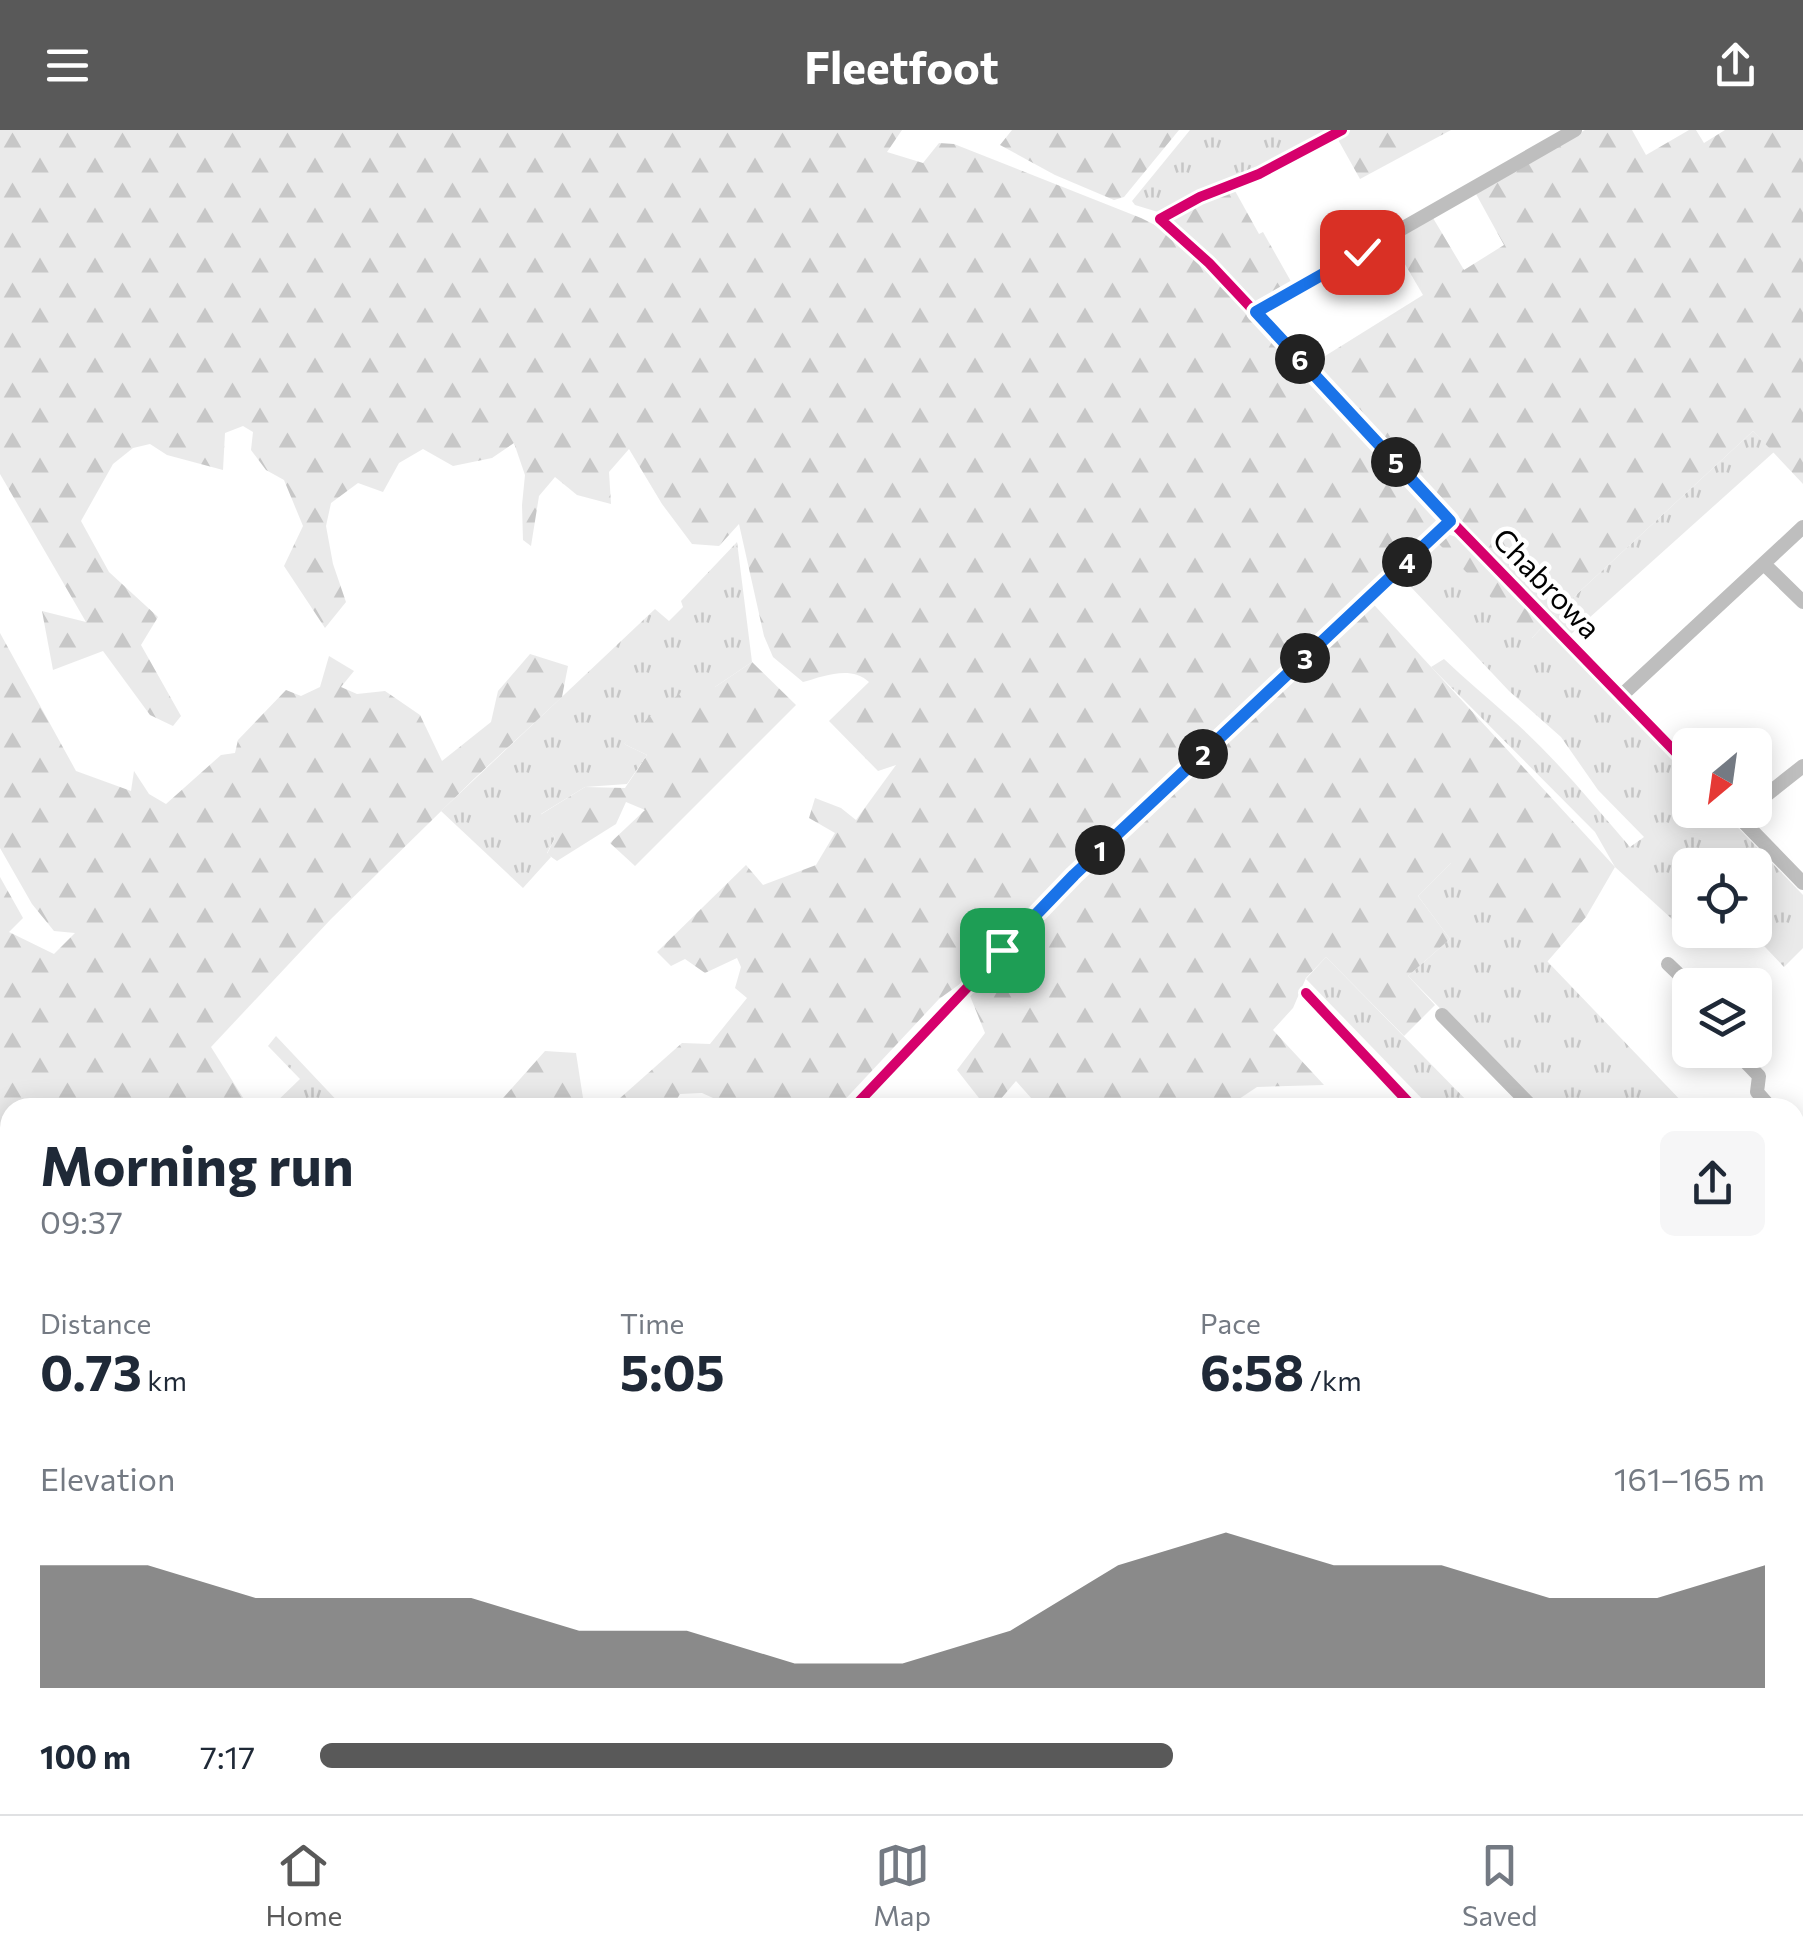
<!DOCTYPE html>
<html lang="en">
<head>
<meta charset="utf-8">
<style>
  :root { --surface:#fff; --page:#f6f6f7; --text:#1f2937; --muted:#747a83; --line:#e0e1e3; --accent:#595959 }
  body { margin:0; font-family:Commissioner,sans-serif; background:var(--page); color:var(--text); height:100vh; display:flex; flex-direction:column; font-size:38px; white-space:nowrap }
  * { box-sizing:border-box; margin:0 }
  p { font-size:32px; color:var(--muted) }
  .icon { flex:none; width:55px; height:55px; fill:none; stroke:currentColor; stroke-width:2; stroke-linecap:round; stroke-linejoin:round }
  .map { position:relative; flex:1; overflow:hidden }
  .panel { position:absolute; left:0px; top:968px; width:1805px; height:718px; display:flex; flex-direction:column; background:var(--surface); border-radius:30px 30px 0 0; box-shadow:0 5px 25px #0003 }
  .panel>* { flex:none }
  .needle { width:65px; rotate:209deg }
  .controls { position:absolute; left:1672px; top:598px; display:grid; gap:20px }
  .controls a { display:grid; place-items:center; width:100px; height:100px; border-radius:15px; background:var(--surface); box-shadow:0 5px 25px #0003; font-size:50px }
  .pin { position:absolute; display:grid; place-items:center; width:85px; height:85px; color:#fff; margin:-42px; border-radius:20px; box-shadow:0 5px 15px #0006 }
  .km { position:absolute; width:50px; height:50px; margin:-25px; border-radius:50%; background:#222; color:#fff; font-size:28px; line-height:50px; text-align:center }
  .round { display:grid; place-items:center; flex:none; width:105px; height:105px; border-radius:15px; background:var(--page) }
  .summary { display:flex; align-items:center; justify-content:space-between; height:170px; padding:0 40px }
  h1 { font-size:55px; font-weight:700; line-height:75px }
  .stats { display:grid; grid-template-columns:repeat(3,1fr); gap:15px; height:170px; padding:10px 40px }
  .stats div { display:grid; align-content:center }
  .stats b { font-size:50px; font-weight:700 }
  .stats small { font-size:28px; font-weight:400 }
  .stats p { font-size:28px }
  .chart { height:280px; padding:20px 40px }
  .chart p { display:flex; justify-content:space-between }
  .chart svg { width:100%; height:180px; margin-top:10px; fill:var(--accent); opacity:.7 }
  ul { padding:0 40px; list-style:none; font-size:32px }
  li { display:grid; grid-template-columns:160px 120px 1fr; align-items:center; height:75px }
  li i { height:25px; border-radius:12px; background:var(--accent) }
  header { display:flex; justify-content:space-between; align-items:center; height:130px; padding:0 40px; background:var(--accent); color:#fff; font-size:45px; font-weight:700 }
  .tabs { display:flex; justify-content:space-around; align-items:center; height:140px; border-top:2px solid var(--line); background:var(--surface); font-size:28px; color:var(--muted) }
  .tabs a { display:grid; justify-items:center; gap:5px }
  .tabs .current { color:var(--accent) }
  .map>svg:first-child { display:block }
  .grass { fill:url(#grass-tufts) }
  .forest { fill:url(#forest-firs) }
  .lines { fill:none; stroke-linecap:round; stroke-linejoin:round }
  .minor { stroke:#bebebe; stroke-width:14 }
  .cycleway-casing { stroke:#fff; stroke-width:16 }
  .cycleway { stroke:#d6006c; stroke-width:10 }
  .route-casing { stroke:#fff; stroke-width:20 }
  .route { stroke:#1a73e8; stroke-width:12 }
  .labels { text-anchor:middle; stroke-width:9; stroke-linejoin:round; paint-order:stroke }
  .street-label { font-size:30px; fill:#000; stroke:#fff }
</style>
</head>
<body>
<header><svg class="icon" aria-label="menu" viewBox="0 0 24 24"><path d="M4 6h16M4 12h16M4 18h16"/></svg>Fleetfoot<svg class="icon" aria-label="share" viewBox="0 0 24 24"><path d="M12 15V3M7 8l5-5 5 5M5 13v7h14v-7"/></svg></header>
<div class="map">
<svg width="1803" height="1684" viewBox="0 0 1803 1684">
  <defs>
    <pattern id="grass-tufts" width="24" height="20" patternUnits="userSpaceOnUse" patternTransform="scale(2.5)"><rect width="24" height="20" fill="#eaeaea"/><path d="M3 7l-1-3M5 7V3M7 7l1-3M15 17l-1-3M17 17v-4M19 17l1-3" fill="none" stroke="#c7c7c7"/></pattern>
    <pattern id="forest-firs" width="22" height="20" patternUnits="userSpaceOnUse" patternTransform="scale(2.5)"><rect width="22" height="20" fill="#eaeaea"/><path d="M5 1l3.5 6h-7zM16 11l3.5 6h-7z" fill="#c7c7c7"/></pattern>
  </defs>
  <rect width="100%" height="100%" fill="#fff"/>
  <path class="grass" d="M1190,0H1330L1241,47L1158,82L1135,75L1132,71Z
    M1753,301L1774,322L1569,506L1551,488Z
    M1430,404L1532,508L1544,495L1690,648V680H1721L1803,765V818L1784,837L1749,800H1755V735H1690V774L1672,789L1615,737L1595,702L1431,537L1444,529C1465,549 1487,567 1508,586C1553,625 1591,672 1630,717L1644,707L1598,660L1561,607L1509,561L1393,438Z
    M737,412L752,532L715,557H690L624,614L647,625L627,654L585,657L541,684L555,708L547,723L551,727L523,758L441,681L655,479L669,491L683,477L681,471Z
    M1452,732L1687,977H1538L1408,846L1450,809L1418,766Z
    M1326,827L1473,977H1430L1306,849Z
    M276,906L343,977H271L300,949L268,916Z
    M42,1675H563L560,1684H50Z"/>
  <path class="forest" d="M0,0H902L887,22L923,33L939,13L954,14L1141,88L1157,96L1204,138L1442,386L1439,396L1365,465L1615,737L1586,787L1547,832L1451,733L1418,766L1450,809L1408,846L1435,875L1404,906L1326,827L1306,848L1293,878L1273,900L1324,955L1257,957L1227,977L1040,978L1016,951L994,977H986L957,940L985,903L964,851L939,869L838,977H733L702,963L680,964L672,977H610L682,913L710,914L747,868L735,858L741,837L737,828L705,843L685,829L671,836L657,822L746,735L763,755L816,735L835,703L809,688L815,668L841,678L856,690L896,635L878,641L829,591L869,552C851,535 824,546 803,552L773,527L764,506L739,394L719,416L692,414L662,374L629,319L609,342L611,374L577,365L555,347L539,366L531,416L523,410L522,375L525,345L514,313L492,328L453,336L423,319L399,333L383,362L358,353L331,373L326,396L333,434L346,472L325,498L284,436L303,396L284,350L266,340L251,320L253,302L243,296L225,303L223,340L167,325L150,314L133,318L113,334L81,391L109,442L158,487L141,515L181,586L173,596L150,585L103,521L53,540L42,481L86,492L0,344Z
    M1012,0H1179L1124,67L1114,70L1055,45L1000,15Z
    M1347,0H1451L1360,49L1336,6Z
    M1585,0H1632L1646,25L1689,0H1696L1704,13L1725,0H1803V354L1753,301L1551,488L1309,236L1423,165L1392,112L1433,88L1464,140L1504,115L1476,64Z
    M1234,59L1259,104L1263,102L1293,155L1263,172L1253,171L1171,94V86Z
    M1447,404L1463,409L1544,495L1531,509L1438,413Z
    M0,503L76,641L131,661L134,641L149,664L166,674L221,625L235,623L238,610L286,560L301,566L320,557L329,526L354,541L341,557L357,564L385,561L420,585L442,631L491,592L498,561L530,524L568,536L562,567L477,646L331,789L211,917L247,974L244,977L10,978V1430L0,1433V747L23,788L9,802L54,824L75,803L54,801L32,774L0,718Z
    M752,532L796,575L635,736L610,713L645,680L626,672L616,694L557,731L547,724L555,708L540,685L585,657L625,658L647,625L624,614L650,586L690,556L715,557Z
    M545,921L576,923L583,968L590,977H495Z
    M1795,1104L1803,1112V1684H1152L1161,1675H1795Z"/>
  <g class="lines">
    <path class="minor" d="M1342,0L1259,44L1200,67L1160,89L1209,133L1451,391L1690,637
      M1256,182L1575,0
      M1764,434L1803,472
      M1621,566L1803,397
      M1755,674L1803,636
      M1732,680L1803,753
      M1668,834L1690,855
      M1306,863L1414,978
      M1442,885L1533,978
      M1734,920L1759,946L1757,962L1771,978
      M853,978L1074,745L1451,391
      M1795,1002L1803,1010
      M1795,1060L1803,1052
      M0,1407H10
      M751,1675L763,1684
      M1138,1684L1147,1675"/>
    <defs>
      <path id="cycleway" d="M1342,0L1259,44L1200,67L1160,89L1209,133L1451,391L1690,637
        M1306,863L1414,978
        M853,978L1074,745L1451,391"/>
    </defs>
    <use href="#cycleway" class="cycleway-casing"/>
    <use href="#cycleway" class="cycleway"/>
  </g>
  <g class="lines">
    <defs>
      <path id="route" d="M1002,820L1074,745L1450,391L1256,182L1362,122"/>
    </defs>
    <use href="#route" class="route-casing"/>
    <use href="#route" class="route"/>
  </g>
  <g class="labels">
    <g class="street-label">
      <text transform="translate(1546 454) rotate(46)" y="10">Chabrowa</text>
    </g>
  </g>
</svg>
<div class="controls">
<a><svg class="needle" viewBox="-14 -14 28 28"><path d="M0-13l5 13h-10z" fill="#e53935"/><path d="M0 13l5-13h-10z" fill="#747a83"/></svg></a>
<a><svg class="icon" aria-label="locate" viewBox="0 0 24 24"><circle cx="12" cy="12" r="6"/><path d="M12 2v4M12 18v4M2 12h4M18 12h4"/></svg></a>
<a><svg class="icon" aria-label="layers" viewBox="0 0 24 24"><path d="M12 4l9 5-9 5-9-5zM3 14l9 5 9-5"/></svg></a>
</div>
<div class="pin" style="left:1002px;top:820px;background:#1e9e55"><svg class="icon" aria-label="arrive" viewBox="0 0 24 24"><path d="M6 21V4h12l-3 4 3 4H6"/></svg></div>
<div class="pin" style="left:1362px;top:122px;background:#d93025"><svg class="icon" aria-label="check" viewBox="0 0 24 24"><path d="M5 12l5 5 9-10"/></svg></div>
<b class="km" style="left:1100px;top:720px">1</b>
<b class="km" style="left:1203px;top:624px">2</b>
<b class="km" style="left:1305px;top:528px">3</b>
<b class="km" style="left:1407px;top:432px">4</b>
<b class="km" style="left:1396px;top:332px">5</b>
<b class="km" style="left:1300px;top:229px">6</b>
<section class="panel">
<div class="summary"><div><h1>Morning run</h1><p>09:37</p></div><a class="round"><svg class="icon" aria-label="share" viewBox="0 0 24 24"><path d="M12 15V3M7 8l5-5 5 5M5 13v7h14v-7"/></svg></a></div>
<div class="stats">
<div><p>Distance</p><b>0.73<small> km</small></b></div>
<div><p>Time</p><b>5:05</b></div>
<div><p>Pace</p><b>6:58<small> /km</small></b></div>
</div>
<div class="chart"><p><span>Elevation</span>161–165 m</p>
<svg viewBox="0 0 160 44" preserveAspectRatio="none"><path d="M0 44V14L10 14L20 22L30 22L40 22L50 30L60 30L70 38L80 38L90 30L100 14L110 6L120 14L130 14L140 22L150 22L160 14V44z"/></svg>
</div>
<ul>
<li><b>100 m</b>7:17<i style="width:59%"></i></li>
</ul>
</section>
</div>
<nav class="tabs">
<a class="current"><svg class="icon" aria-label="home" viewBox="0 0 24 24"><path d="M3 11l9-7 9 7M6 9v11h12V9"/></svg>Home</a>
<a><svg class="icon" aria-label="map" viewBox="0 0 24 24"><path d="M3 6l6-2 6 2 6-2v14l-6 2-6-2-6 2zM9 4v14M15 6v14"/></svg>Map</a>
<a><svg class="icon" aria-label="saved" viewBox="0 0 24 24"><path d="M7 4h10v16l-5-4-5 4z"/></svg>Saved</a>
</nav>
</body>
</html>
